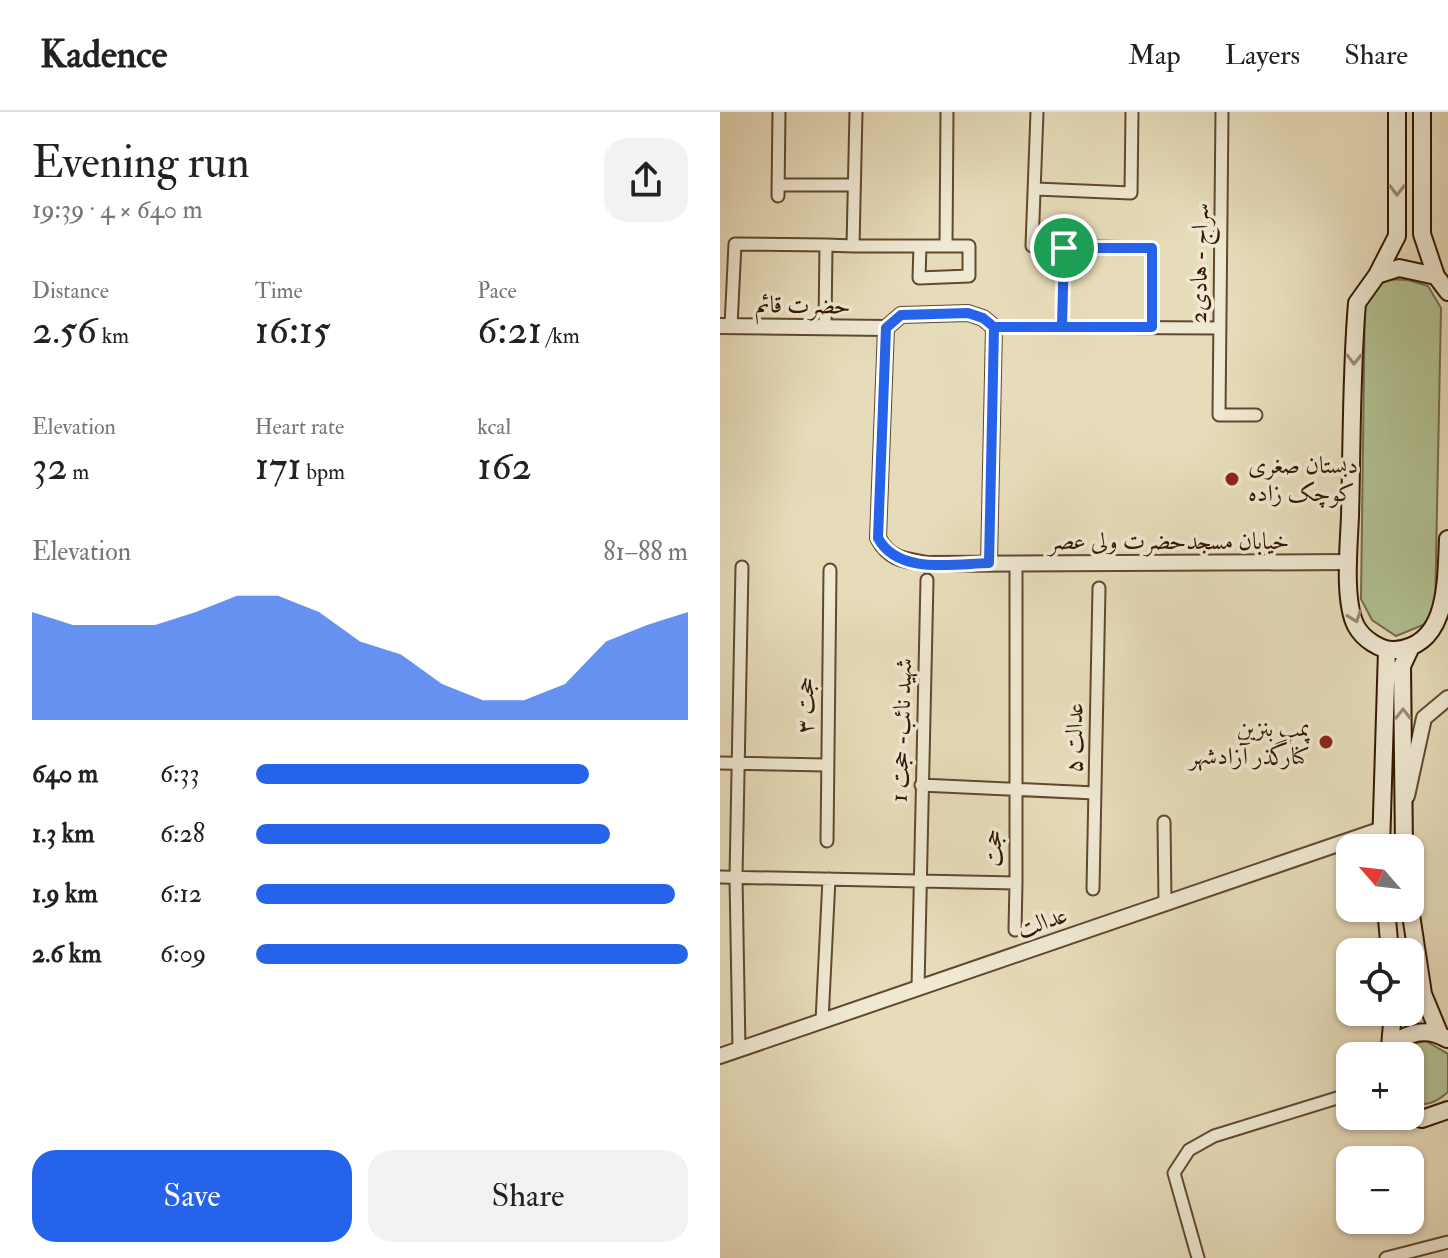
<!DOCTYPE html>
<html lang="en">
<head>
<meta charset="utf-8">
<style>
  :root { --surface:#fff; --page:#f2f2f2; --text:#222; --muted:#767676; --line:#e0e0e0; --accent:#2563eb }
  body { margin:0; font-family:"IM FELL Double Pica",Amiri,serif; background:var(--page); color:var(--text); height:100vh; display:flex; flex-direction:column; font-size:30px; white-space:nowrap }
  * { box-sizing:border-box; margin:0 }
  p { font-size:26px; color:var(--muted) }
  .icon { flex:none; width:44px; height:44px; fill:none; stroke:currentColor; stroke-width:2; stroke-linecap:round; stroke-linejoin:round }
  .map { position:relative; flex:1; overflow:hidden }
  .details { display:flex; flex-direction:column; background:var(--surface); width:720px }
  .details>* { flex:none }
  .needle { width:52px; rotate:298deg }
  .controls { position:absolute; left:616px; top:722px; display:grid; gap:16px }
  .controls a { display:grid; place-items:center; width:88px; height:88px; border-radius:16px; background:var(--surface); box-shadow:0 2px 6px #0004; font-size:40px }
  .pin { position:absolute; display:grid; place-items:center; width:68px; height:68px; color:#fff; margin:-34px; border:4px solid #fff; border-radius:50%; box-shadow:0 2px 8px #0007 }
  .round { display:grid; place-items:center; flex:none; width:84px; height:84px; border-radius:24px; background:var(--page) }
  .headline { display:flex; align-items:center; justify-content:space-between; height:136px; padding:0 32px }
  h1 { font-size:44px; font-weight:600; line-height:60px }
  .metrics { display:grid; grid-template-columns:repeat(3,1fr); gap:12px; height:136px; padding:8px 32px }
  .metrics div { display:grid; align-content:center }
  .metrics b { font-size:40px; font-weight:600 }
  .metrics small { font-size:22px; font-weight:400 }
  .metrics p { font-size:22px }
  .chart { height:224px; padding:16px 32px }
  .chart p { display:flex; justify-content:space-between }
  .chart svg { width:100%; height:144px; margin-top:8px; fill:var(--accent); opacity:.7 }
  .cta { display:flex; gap:16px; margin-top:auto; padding:16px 32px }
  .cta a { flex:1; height:92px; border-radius:24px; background:var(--accent); color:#fff; font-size:32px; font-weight:600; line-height:92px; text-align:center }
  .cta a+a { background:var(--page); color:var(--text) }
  ul { padding:0 32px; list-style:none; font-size:26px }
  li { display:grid; grid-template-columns:128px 96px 1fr; align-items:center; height:60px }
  li i { height:20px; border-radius:10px; background:var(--accent) }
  header { display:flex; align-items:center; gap:48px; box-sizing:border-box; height:112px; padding:0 40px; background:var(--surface); border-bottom:2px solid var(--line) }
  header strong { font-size:38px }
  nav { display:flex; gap:44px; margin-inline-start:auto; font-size:28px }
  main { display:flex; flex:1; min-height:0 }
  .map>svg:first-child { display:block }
  .green { fill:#b2c192; stroke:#736c49; stroke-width:2 }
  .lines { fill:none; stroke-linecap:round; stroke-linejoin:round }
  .minor-casing { stroke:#61482e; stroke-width:15 }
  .tertiary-casing { stroke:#61482e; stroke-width:18 }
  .secondary-casing { stroke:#341700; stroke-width:20 }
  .minor { stroke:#efe8d2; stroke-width:11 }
  .tertiary { stroke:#efe8d2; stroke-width:14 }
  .secondary { stroke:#efe8d2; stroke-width:16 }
  .oneway { stroke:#9b8a74 }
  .route-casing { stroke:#fff; stroke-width:16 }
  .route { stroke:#2563eb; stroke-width:10 }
  .poi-dot { fill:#8f2418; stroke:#efe8d2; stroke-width:3 }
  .labels { text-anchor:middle; stroke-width:7; stroke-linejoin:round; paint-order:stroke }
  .street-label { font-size:24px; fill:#341700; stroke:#efe8d2 }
  .poi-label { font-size:24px; fill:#341700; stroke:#efe8d2; text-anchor:start }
</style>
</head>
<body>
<header>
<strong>Kadence</strong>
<nav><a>Map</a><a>Layers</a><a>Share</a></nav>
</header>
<main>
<section class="details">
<div class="headline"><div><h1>Evening run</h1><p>19:39 · 4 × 640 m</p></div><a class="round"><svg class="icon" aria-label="share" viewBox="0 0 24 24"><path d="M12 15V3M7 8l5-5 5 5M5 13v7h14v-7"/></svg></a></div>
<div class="metrics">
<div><p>Distance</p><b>2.56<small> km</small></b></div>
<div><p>Time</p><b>16:15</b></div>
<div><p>Pace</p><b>6:21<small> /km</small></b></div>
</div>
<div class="metrics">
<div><p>Elevation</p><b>32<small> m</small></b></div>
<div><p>Heart rate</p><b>171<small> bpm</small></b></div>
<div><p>kcal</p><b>162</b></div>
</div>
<div class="chart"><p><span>Elevation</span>81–88 m</p>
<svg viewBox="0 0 160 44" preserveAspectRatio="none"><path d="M0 44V11L10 15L20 15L30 15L40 11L50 6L60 6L70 11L80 20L90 24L100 33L110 38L120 38L130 33L140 20L150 15L160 11V44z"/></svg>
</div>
<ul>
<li><b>640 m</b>6:33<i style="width:77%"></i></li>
<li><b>1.3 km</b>6:28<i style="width:82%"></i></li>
<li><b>1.9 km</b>6:12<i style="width:97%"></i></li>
<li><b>2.6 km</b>6:09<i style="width:100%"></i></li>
</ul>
<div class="cta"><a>Save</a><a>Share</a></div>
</section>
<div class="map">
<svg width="728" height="1146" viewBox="0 0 728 1146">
  <rect width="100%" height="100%" fill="#e7dcba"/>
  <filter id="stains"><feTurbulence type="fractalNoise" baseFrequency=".0025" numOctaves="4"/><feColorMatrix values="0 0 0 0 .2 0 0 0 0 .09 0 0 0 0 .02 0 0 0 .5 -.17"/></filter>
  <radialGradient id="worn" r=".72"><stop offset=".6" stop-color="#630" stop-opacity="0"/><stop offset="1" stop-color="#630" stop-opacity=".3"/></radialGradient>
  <path class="green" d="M660,167L688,168L708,174L721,196L715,499L703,513L676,524L652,508L641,487L645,181Z
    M706,929L728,942V980C716,991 705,995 690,990V944H675L685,934Z"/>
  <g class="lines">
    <defs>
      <path id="minor" d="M317,0L312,134L432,136V215
        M502,0L499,303H536
        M58,73H133
        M316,77L411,81L412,0
        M58,84L59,0
        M133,134H249V164L199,166L200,134
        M226,134L227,0
        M11,214L15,132L106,133
        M105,215L106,133L133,134L136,0
        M274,215L500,216
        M342,215L344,136
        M0,651L105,653
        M201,673L375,681
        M444,710L445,791
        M107,729L110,458
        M0,765L296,771V451
        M373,777L379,476
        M295,818L296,771
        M198,876L207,468
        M102,909L109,767
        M19,937L16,765L22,455
        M478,1146L454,1061L469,1038L494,1024L630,982
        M666,1146L728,1130"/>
      <path id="tertiary" d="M0,214L166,216
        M269,451L274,215L263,206L248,201L181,203L166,216L158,426C170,448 185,448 208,452L629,450
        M687,684L704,606L728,586
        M0,944L659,718"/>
      <path id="secondary" d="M702,0V122L716,164
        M657,163L677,124V0
        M728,180L716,164L679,156L657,163L637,191C631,262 632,333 630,404C629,432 623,489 636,514C643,527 661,539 675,538C728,534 726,471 728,427
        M661,736L667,538
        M684,736L682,554L690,537
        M666,796L670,840
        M690,796L703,882L720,923
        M670,935L673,900
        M665,944C678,922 704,913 727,927
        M688,1004L702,1007L728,998"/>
    </defs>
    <use href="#minor" class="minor-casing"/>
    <use href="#tertiary" class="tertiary-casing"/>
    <use href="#secondary" class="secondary-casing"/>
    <use href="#minor" class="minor"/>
    <use href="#tertiary" class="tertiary"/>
    <use href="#secondary" class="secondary"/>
  </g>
  <defs><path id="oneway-chevron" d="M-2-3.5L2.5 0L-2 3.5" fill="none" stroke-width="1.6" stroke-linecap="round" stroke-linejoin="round" transform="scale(2)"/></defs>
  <g class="oneway">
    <use href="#oneway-chevron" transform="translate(677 78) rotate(90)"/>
    <use href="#oneway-chevron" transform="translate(634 247) rotate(91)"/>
    <use href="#oneway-chevron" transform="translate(635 505) rotate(70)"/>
    <use href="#oneway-chevron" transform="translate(683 602) rotate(-90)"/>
  </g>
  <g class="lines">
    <defs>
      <path id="route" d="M344,136L342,215H274L269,451C233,452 178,463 158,426L166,216L181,203L248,201L263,206L274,215H432V136H344"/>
    </defs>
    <use href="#route" class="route-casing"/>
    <use href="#route" class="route"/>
  </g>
  <g class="poi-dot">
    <circle cx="512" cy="367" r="8"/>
    <circle cx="606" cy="630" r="8"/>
  </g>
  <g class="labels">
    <g class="street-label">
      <text transform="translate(479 151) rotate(-89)" y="8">سراج - هادی2</text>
      <text transform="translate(83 193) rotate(1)" y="8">حضرت قائم</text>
      <text x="449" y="437">خیابان مسجدحضرت ولی عصر</text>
      <text transform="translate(85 593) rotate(-89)" y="8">حجت ۳</text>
      <text transform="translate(181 618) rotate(-88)" y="8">شهید نائب- حجت 1</text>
      <text transform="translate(354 626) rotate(-89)" y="8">عدالت ۵</text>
      <text transform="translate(273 736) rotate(-91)" y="8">حجت</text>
      <text transform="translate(322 810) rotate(-19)" y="8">عدالت</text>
    </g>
    <g class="poi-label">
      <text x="528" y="361">دبستان صغری<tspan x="528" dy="28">کوچک زاده</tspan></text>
      <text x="590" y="624" text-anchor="end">پمپ بنزین<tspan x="590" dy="28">کنارگذر آزادشهر</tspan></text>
    </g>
  </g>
  <rect width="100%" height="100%" filter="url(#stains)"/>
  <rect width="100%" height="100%" fill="url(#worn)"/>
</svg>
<div class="controls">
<a><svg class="needle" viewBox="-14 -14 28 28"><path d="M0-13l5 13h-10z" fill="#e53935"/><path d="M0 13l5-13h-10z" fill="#767676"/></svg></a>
<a><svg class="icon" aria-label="locate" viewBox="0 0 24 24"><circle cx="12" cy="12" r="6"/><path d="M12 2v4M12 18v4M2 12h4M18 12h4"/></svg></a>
<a>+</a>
<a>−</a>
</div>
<div class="pin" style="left:344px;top:136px;background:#1e9e55"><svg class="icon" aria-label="arrive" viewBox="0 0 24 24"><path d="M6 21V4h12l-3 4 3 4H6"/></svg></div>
</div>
</main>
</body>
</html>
